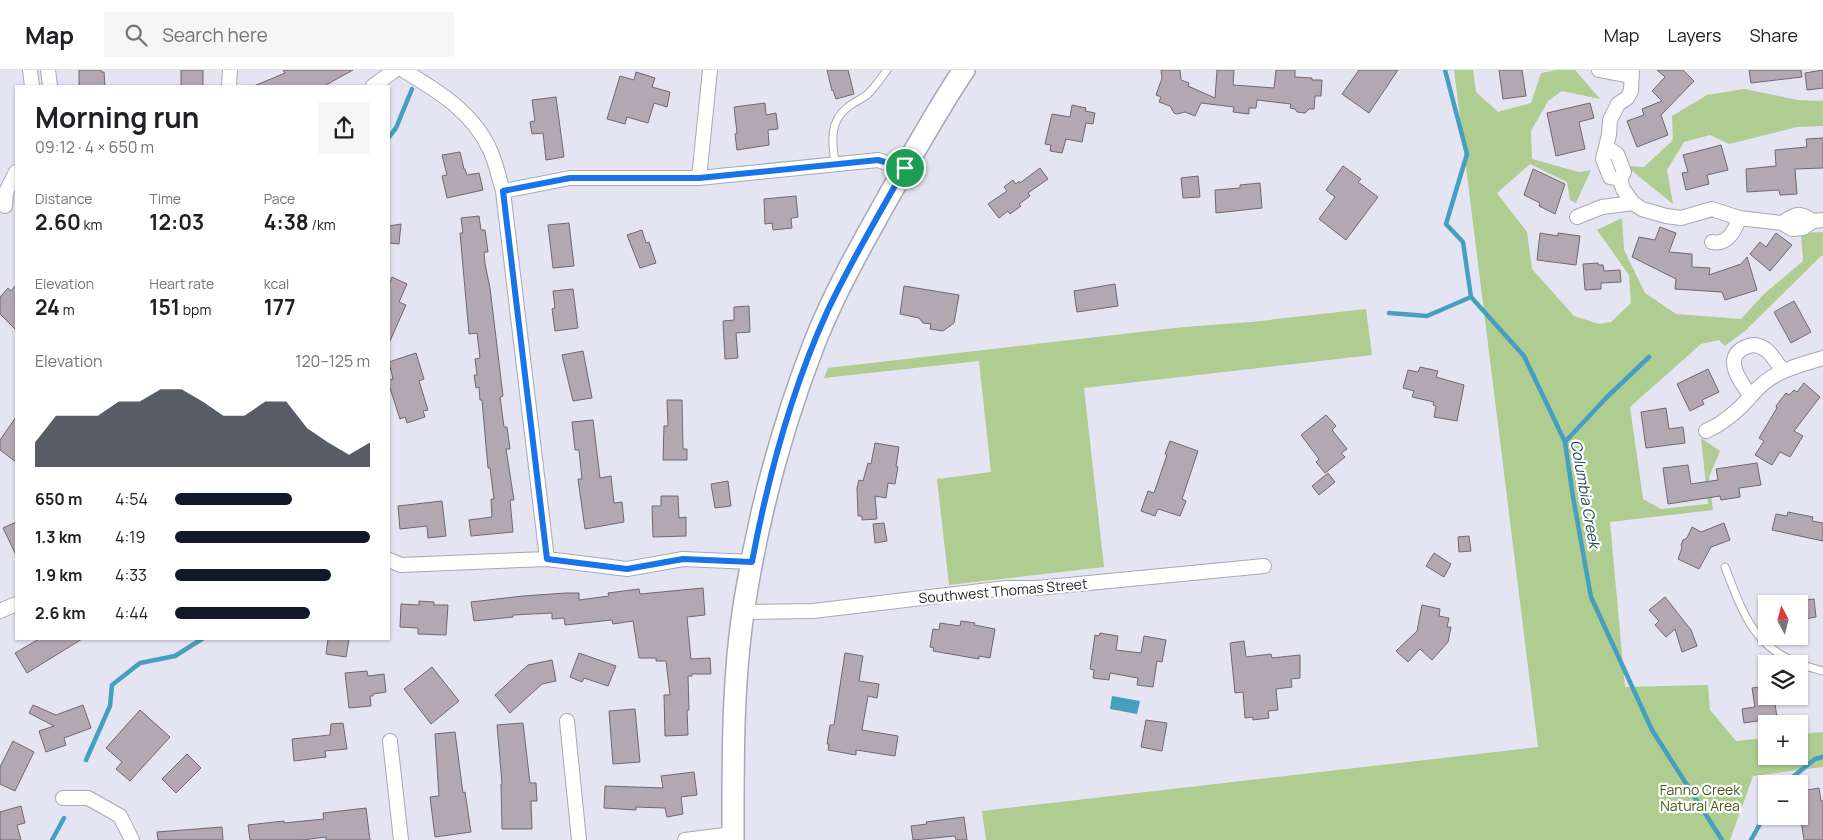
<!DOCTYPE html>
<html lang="en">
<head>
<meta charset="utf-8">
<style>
  :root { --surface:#fff; --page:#f6f6f6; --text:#202124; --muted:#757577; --line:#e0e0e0; --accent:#111827 }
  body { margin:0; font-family:Manrope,sans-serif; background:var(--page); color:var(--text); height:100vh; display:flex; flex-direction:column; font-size:19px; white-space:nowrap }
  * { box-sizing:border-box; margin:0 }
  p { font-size:16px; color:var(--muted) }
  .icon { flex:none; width:28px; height:28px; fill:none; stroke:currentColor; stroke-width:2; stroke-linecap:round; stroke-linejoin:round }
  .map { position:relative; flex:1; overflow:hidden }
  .details { position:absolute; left:15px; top:15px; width:375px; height:555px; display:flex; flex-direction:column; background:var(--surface); border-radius:0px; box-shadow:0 1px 4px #0004 }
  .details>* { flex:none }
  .needle { width:32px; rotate:353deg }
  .buttons { position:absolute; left:1758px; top:525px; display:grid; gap:10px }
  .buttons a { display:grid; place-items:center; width:50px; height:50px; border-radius:0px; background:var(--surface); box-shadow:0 1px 4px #0004; font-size:25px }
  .pin { position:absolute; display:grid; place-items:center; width:42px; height:42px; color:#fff; margin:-21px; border:2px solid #fff; border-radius:50%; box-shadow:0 1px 5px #0007 }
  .round { display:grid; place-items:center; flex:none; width:52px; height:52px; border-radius:0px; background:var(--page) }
  .headline { display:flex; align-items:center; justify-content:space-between; height:85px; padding:0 20px }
  h1 { font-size:28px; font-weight:700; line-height:38px }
  .stats { display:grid; grid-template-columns:repeat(3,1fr); gap:8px; height:85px; padding:5px 20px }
  .stats div { display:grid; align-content:center }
  .stats b { font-size:21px; font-weight:700 }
  .stats small { font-size:14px; font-weight:400 }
  .stats p { font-size:14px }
  .chart { height:140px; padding:10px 20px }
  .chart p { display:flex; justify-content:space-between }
  .chart svg { width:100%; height:90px; margin-top:5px; fill:var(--accent); opacity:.7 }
  ul { padding:0 20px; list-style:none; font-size:16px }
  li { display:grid; grid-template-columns:80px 60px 1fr; align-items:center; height:38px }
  li i { height:12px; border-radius:6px; background:var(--accent) }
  header { display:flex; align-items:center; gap:30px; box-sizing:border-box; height:70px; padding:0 25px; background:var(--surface); border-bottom:1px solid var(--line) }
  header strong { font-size:24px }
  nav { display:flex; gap:28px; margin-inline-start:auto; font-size:18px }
  .search { width:350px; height:45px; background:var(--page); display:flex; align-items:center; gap:12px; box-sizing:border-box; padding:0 18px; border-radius:0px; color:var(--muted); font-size:19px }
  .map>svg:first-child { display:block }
  .green { fill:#afcc91 }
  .water { fill:#479fc0 }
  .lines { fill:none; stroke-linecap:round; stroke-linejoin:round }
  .stream { stroke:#479fc0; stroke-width:4.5 }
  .building { fill:#b3a8b2; stroke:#716771 }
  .lane-casing { stroke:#a9a7b5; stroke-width:9 }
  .street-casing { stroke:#a9a7b5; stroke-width:16 }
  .primary-casing { stroke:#a9a7b5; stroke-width:24 }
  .lane { stroke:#fff; stroke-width:7 }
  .street { stroke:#fff; stroke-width:14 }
  .primary { stroke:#fff; stroke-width:21 }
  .route-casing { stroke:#fff; stroke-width:10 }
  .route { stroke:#1a73e8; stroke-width:6 }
  .labels { text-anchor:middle; stroke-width:4.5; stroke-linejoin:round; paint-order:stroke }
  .street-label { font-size:14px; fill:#28272d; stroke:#fff }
  .park-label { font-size:14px; fill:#3f5c16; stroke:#fff }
  .water-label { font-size:15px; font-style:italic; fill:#1d4452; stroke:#fff }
</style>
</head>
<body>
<header>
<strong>Map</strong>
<div class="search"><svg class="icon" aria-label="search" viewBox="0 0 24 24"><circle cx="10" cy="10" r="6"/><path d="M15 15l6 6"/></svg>Search here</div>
<nav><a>Map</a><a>Layers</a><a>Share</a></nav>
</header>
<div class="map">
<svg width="1823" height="770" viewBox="0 0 1823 770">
  <rect width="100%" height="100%" fill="#e5e4f2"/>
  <path class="green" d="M1454,0H1473L1476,22L1498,42L1531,33L1541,3L1557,0H1575L1600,29L1562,21L1548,31L1531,61L1532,89L1579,102L1591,100L1576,133L1570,130L1567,112L1530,94L1497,123L1527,162L1532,199L1574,246L1599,254L1611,252L1631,233L1629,205L1597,160L1622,148L1624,180L1645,223L1676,244L1741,249L1763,225L1803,191L1801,163L1823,162V185L1819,188L1746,260L1725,276L1719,270L1701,274L1630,337L1643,429L1661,439L1708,434L1701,368L1720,381L1709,407L1713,440L1610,452L1625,617L1708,615L1710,640L1736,671L1766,668V686H1799V664L1823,662V697L1753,706L1730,770H986L982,741L1538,677Z
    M1744,19L1798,30L1823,31V56L1797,57L1729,74L1710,65L1684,72L1667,100L1673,134L1626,96L1644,97L1673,70L1672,46L1707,25Z
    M1366,239L1372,285L1084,318L1104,497L949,515L937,409L991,402L979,291L824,308L828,298L1184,257L1251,252Z"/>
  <path class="water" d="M1112,626L1140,631L1137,644L1110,639Z"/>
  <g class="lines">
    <path class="stream" d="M1445,0L1467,84L1446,154L1463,172L1471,227L1524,286L1565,372L1573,427L1591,527L1652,660L1722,770
      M389,67L396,58L412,19
      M1389,243L1427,246L1471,227
      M1565,372L1606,328L1649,287
      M86,690L110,636L112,615L140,593L175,586L202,569
      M1784,714L1815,689L1823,687
      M52,770L64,748
      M1751,770L1766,743"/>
  </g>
  <path class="building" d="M79,0H101V2H104L105,16H79Z
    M181,0H203V16H181Z
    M283,0H353L324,16H254L285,3Z
    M827,0H848L854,24L836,29L833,20L832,21Z
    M1161,0H1180L1181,10L1189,13L1188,16L1215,28L1217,0H1234L1233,15L1274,18L1276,0H1295V7L1312,8V10H1322L1321,26H1315L1314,39H1309L1305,43L1297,42L1295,39L1290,38L1291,34L1257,30L1256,38H1249V44L1233,42L1234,37L1201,33L1195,46L1185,42L1177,44L1174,43L1170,36L1159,32L1161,27L1156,25L1162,8Z
    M1359,0H1398L1369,43L1342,24Z
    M1499,0H1522L1526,26L1503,29Z
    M1657,0H1683L1694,11L1661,45L1668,65L1637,77L1627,51L1644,45L1642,39L1662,31L1652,21L1665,7Z
    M1749,0H1801L1802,7L1751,13Z
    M1823,0V18L1807,20L1805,3Z
    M636,2L655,8L652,17L670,22L667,37L654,33L648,53L627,47L625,54L607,49L620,6L634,10Z
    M556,27L564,87L546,90L543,63L532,64L530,52L535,51L532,30Z
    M765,33L766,45L776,43L778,59L768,60L769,75L737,80L735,64L737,63L734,37Z
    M1590,33L1594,48L1579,52L1585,79L1556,86L1547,43Z
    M1072,35L1086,38L1085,41L1095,43L1093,54L1086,53L1082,72L1066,69L1062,83L1050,81L1051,75L1045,74L1052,44L1070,47Z
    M1823,68V98L1795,99L1797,124L1780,125L1779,120L1747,122L1746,99L1776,96L1775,80L1807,77L1806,69Z
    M1721,75L1728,100L1707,105L1709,114L1686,120L1682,103L1688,102L1683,85Z
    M460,82L464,99H465L467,105L479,103L483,120L447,128L442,106L447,105L442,85Z
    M1343,96L1361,109L1358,112L1378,127L1346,170L1319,149L1335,127L1326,120Z
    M1040,98L1048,109L1028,123L1030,126L1019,134L1021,136L1010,144L1008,141L999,148L988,134L1007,121L1004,117L1013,110L1016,114L1019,111L1020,113Z
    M1533,99L1565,114L1555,144L1539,136L1540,133L1524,125Z
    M1198,106L1200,127L1183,128L1181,108Z
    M1260,113L1262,138L1216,143L1215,120L1240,118V115Z
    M796,126L798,147L792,148L791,149L792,158L773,160L772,153L765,154L764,129Z
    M479,146L481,160H485L488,182H484L485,194L490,218L503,326L500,327L504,357H507L510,379H506L514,430H510L513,462L471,466L469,450L492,447L491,429H494L490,398H488L482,330H480L479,317L476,318L474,305H477L475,289L480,288L477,263L469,264L460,163H463L461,148Z
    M569,153L574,196L553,198L548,155Z
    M401,154L399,174L389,173V156Z
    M1660,157L1676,163L1669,182L1692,184V197L1710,198L1709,205L1741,194L1747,187L1757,220L1725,230L1722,222L1675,219L1676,209L1632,187L1639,167L1655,170Z
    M642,160L646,173L649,172L656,193L640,198L627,165Z
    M1540,163L1558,166V163L1580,166L1576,195L1537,190Z
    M1776,163L1792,175L1770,201L1750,184L1760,172L1766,177Z
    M1598,193V195H1603L1604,201L1620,200L1621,212L1601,213V219L1585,220L1583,194Z
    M392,207L407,214L399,232L406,235L389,273V215Z
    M1115,214L1118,236L1077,242L1074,221Z
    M16,215V260L0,244V227L8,218L11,221Z
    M904,216L959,225L954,253L943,261L930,259L931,254L923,253L919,248L900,244Z
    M573,219L578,258L555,261L552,239L555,238L553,221Z
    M1794,231L1811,262L1791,273L1774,242Z
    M749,236L750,262L736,263L738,288L725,289L723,251L734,250V237Z
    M583,281L592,328L573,331L562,285Z
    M416,283L424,309L419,311L428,340L423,341L425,347L407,353L405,347L400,349L389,315V310L393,309L389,292Z
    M1420,297L1438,301L1436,307L1464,315L1457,351L1434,347L1436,336L1433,335L1434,332L1412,327L1414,321L1403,318L1408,300L1418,302Z
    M1708,299L1719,322L1702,330L1704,334L1690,341L1677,314Z
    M1804,313L1820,327L1794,361L1803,366L1790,387L1780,382L1772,395L1755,385L1764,371L1759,368L1777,338L1776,336L1786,323L1789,325L1794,320L1797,322Z
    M667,330H682L683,379H687V390H663L664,356H668Z
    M1666,338L1669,359L1683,357L1685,373L1646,378L1641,342Z
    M1326,345L1336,356L1332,360L1347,379L1341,383L1345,387L1325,403L1316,392L1319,389L1301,365Z
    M16,347V392L0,380V370Z
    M593,350L600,408L611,406L614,433L622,432L624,452L585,459L578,409H582L579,380H575L572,352Z
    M1170,371L1198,381L1182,429L1186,431L1180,446L1158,439L1155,446L1141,441L1148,421L1154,423L1167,385L1165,384Z
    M875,373L899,377L896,396L898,397L895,414L888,413L886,428L875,426L877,449L862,450V446H858L857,418L859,410L863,411L868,393L871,394Z
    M1757,393L1761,415L1739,418L1740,427L1721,430L1720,426L1668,434L1663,398L1688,395L1691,414L1718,410L1716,399Z
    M1328,403L1335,412L1319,425L1312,416Z
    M728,411L731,436L715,438L711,414Z
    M661,426H678L679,448L686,447V466L653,467L652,436H661Z
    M442,431L446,466L428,468L427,456L400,459L398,436Z
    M1788,442L1813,447L1812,451L1823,453V471L1772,460L1776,444L1787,446Z
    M16,452V485L3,458Z
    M884,453L887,471L875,473L873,454Z
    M1724,453L1730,470L1711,477L1699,499L1678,489L1682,478L1681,475L1683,470L1687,468L1692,457L1701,462Z
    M1469,466L1471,481L1459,482L1458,467Z
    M1434,483L1451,494L1444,507L1426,496Z
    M703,518L705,545L687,547L691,589L710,588L711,604H692V606H688L689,640H687L688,665L665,666L664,625H670L666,591H656V588H639L633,551L613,554L612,550L565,555L564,548L552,549V543L513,545V547L474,551L471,532L523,526L566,523H579V530L609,526L608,523L639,519L640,524Z
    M1665,527L1691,560L1697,576L1682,582L1675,559L1666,567L1655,555L1659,551L1649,540Z
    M1814,529L1816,547L1799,550V531Z
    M419,531L434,532V535H448L446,565L418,564V558L400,557L401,534L419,535Z
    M1422,535L1440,539L1439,546L1449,548L1447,557H1451L1448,572L1432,590L1420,579L1408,592L1396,581L1417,561Z
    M961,551L975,553L974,555L995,559L990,588L979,586V589L933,581L934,578L930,577L933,559L939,560L940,553L960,556Z
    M1100,563L1118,566L1116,580L1141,583L1144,566L1166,570L1162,592L1157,591L1153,617L1137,615L1138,608L1110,603L1109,610L1093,608L1094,600L1090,599L1095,565L1099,566Z
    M39,569H82L27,603L15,583Z
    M328,569H349L346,587L326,584Z
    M1244,571L1246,587L1271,584L1272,588L1300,585V608L1291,609L1292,617L1276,619L1278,640L1268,641L1269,648L1253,650V647L1245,648L1243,622L1235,623L1230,573Z
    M579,583L616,596L608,616L584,608L582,612L570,607Z
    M845,583L863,586L859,611L879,614L877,628L868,626L862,660L898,666L895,686L856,680V685L828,680L829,674H827L830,655H834Z
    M552,590L556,611L542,614L510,643L495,625L528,595Z
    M432,597L459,631L431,654L404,619Z
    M367,601L368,606L384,604L386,622L373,624V626H370L371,636L349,638L345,603Z
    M1766,616V626H1774L1777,648L1744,653L1742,639L1755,637L1752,618Z
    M33,635L56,645L83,635L91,658L64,668L66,675L46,682L39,661L54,656L29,643Z
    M635,639L640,692L613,694L609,641Z
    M140,640L170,667L130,711L116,699L122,692L106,678Z
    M1146,650L1167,653L1162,681L1141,677Z
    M343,653L347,679L325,681L326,687L294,691L292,669L330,665L331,654Z
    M523,653L530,713H536L537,731H531L532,759H502L501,714H502L497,655Z
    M455,662L463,723L465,722L471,762L435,767L430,727L439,726L435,664Z
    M13,671L34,682L15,721L0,714V697Z
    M187,684L201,698L176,723L162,709Z
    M694,702L697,725L681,727L683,744L667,747L665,738L636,737V740L604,738L605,716L663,718L661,706Z
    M1819,718L1821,731H1823V770H1804L1800,745H1804L1802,721Z
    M21,736L25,753L17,755L21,770H0V742Z
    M366,738L370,770H326V767L302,770H250L248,755L284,751V753L324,749L323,743Z
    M964,747L967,770H956L955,766L913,770L911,756L927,754L926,752Z
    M222,757L223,770H158L157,762Z"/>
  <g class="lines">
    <defs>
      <path id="lane" d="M835,93C832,72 829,51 848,37C854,32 862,29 868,24C875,17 881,8 887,0
        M1725,497C1747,555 1758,585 1823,601"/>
      <path id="street" d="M30,0L32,16
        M48,0L50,16
        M403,0C438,21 473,42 490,80C496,93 499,108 503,121L547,489
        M1599,0L1630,6
        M229,16L230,0
        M373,16L395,0
        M1606,77L1617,84L1624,102L1620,109L1623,119L1633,133L1642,139L1666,146L1681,148L1712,139L1739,148L1782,153L1792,159L1803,158L1813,151L1823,150
        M699,108L710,0
        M1620,109L1610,107L1603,89L1609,65L1610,50L1618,34L1627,28L1631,21L1632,0
        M503,121L570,108H699L878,90L905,99
        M5,136L6,122L16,102
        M1577,147L1602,137L1633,133
        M1782,153C1796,143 1799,142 1813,151
        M1712,172C1727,175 1735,161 1739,148
        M1782,300C1777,293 1772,284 1765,279C1759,275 1752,274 1746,277C1721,287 1741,313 1751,326C1771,301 1794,297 1823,288
        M1706,361C1724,353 1738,341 1751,326
        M389,490L401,495L547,489L627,499L683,489L752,492
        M0,541L16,534
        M743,542L813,541L1006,518H1037L1264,496
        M567,651L579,770
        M390,671L401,770
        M63,728H88L120,746L132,770
        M685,770L733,764"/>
      <path id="primary" d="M733,770C733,688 732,605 746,524C760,439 783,354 814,274C834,223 863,172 890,124C914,82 937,40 964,0"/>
    </defs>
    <use href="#lane" class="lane-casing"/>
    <use href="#street" class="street-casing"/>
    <use href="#primary" class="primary-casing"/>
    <use href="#lane" class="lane"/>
    <use href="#street" class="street"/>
    <use href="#primary" class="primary"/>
  </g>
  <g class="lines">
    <defs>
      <path id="route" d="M878,90L905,98C878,146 850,193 827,242C791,321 768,407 752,492L683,489L627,499L547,489L503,121L570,108H699Z"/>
    </defs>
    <use href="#route" class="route-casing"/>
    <use href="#route" class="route"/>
  </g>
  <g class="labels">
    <g class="street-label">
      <text transform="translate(1003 521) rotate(-5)" y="5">Southwest Thomas Street</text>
    </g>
    <g class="park-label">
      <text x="1700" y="725">Fanno Creek<tspan x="1700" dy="16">Natural Area</tspan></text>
    </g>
    <g class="water-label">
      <text transform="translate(1585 424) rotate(80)" y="5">Columbia Creek</text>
    </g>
  </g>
</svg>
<div class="buttons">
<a><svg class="needle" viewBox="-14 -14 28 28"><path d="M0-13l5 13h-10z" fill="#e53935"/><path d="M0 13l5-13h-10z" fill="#757577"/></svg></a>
<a><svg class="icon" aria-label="layers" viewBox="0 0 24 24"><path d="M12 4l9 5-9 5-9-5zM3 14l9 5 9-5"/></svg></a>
<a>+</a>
<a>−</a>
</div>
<div class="pin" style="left:905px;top:98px;background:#1e9e55"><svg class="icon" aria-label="arrive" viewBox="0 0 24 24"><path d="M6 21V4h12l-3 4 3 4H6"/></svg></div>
<section class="details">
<div class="headline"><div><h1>Morning run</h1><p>09:12 · 4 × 650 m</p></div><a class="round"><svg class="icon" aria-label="share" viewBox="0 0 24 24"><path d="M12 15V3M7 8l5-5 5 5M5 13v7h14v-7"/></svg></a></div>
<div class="stats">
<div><p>Distance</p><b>2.60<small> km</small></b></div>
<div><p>Time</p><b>12:03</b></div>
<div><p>Pace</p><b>4:38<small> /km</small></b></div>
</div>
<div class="stats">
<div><p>Elevation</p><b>24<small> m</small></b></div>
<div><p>Heart rate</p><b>151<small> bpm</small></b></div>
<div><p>kcal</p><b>177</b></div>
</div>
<div class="chart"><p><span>Elevation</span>120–125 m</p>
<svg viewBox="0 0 160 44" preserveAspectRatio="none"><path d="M0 44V32L10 19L20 19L30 19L40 12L50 12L60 6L70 6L80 12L90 19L100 19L110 12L120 12L130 25L140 32L150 38L160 32V44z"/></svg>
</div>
<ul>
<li><b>650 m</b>4:54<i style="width:60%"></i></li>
<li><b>1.3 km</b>4:19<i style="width:100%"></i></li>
<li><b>1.9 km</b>4:33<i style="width:80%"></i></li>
<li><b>2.6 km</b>4:44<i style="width:69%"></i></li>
</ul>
</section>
</div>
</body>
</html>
